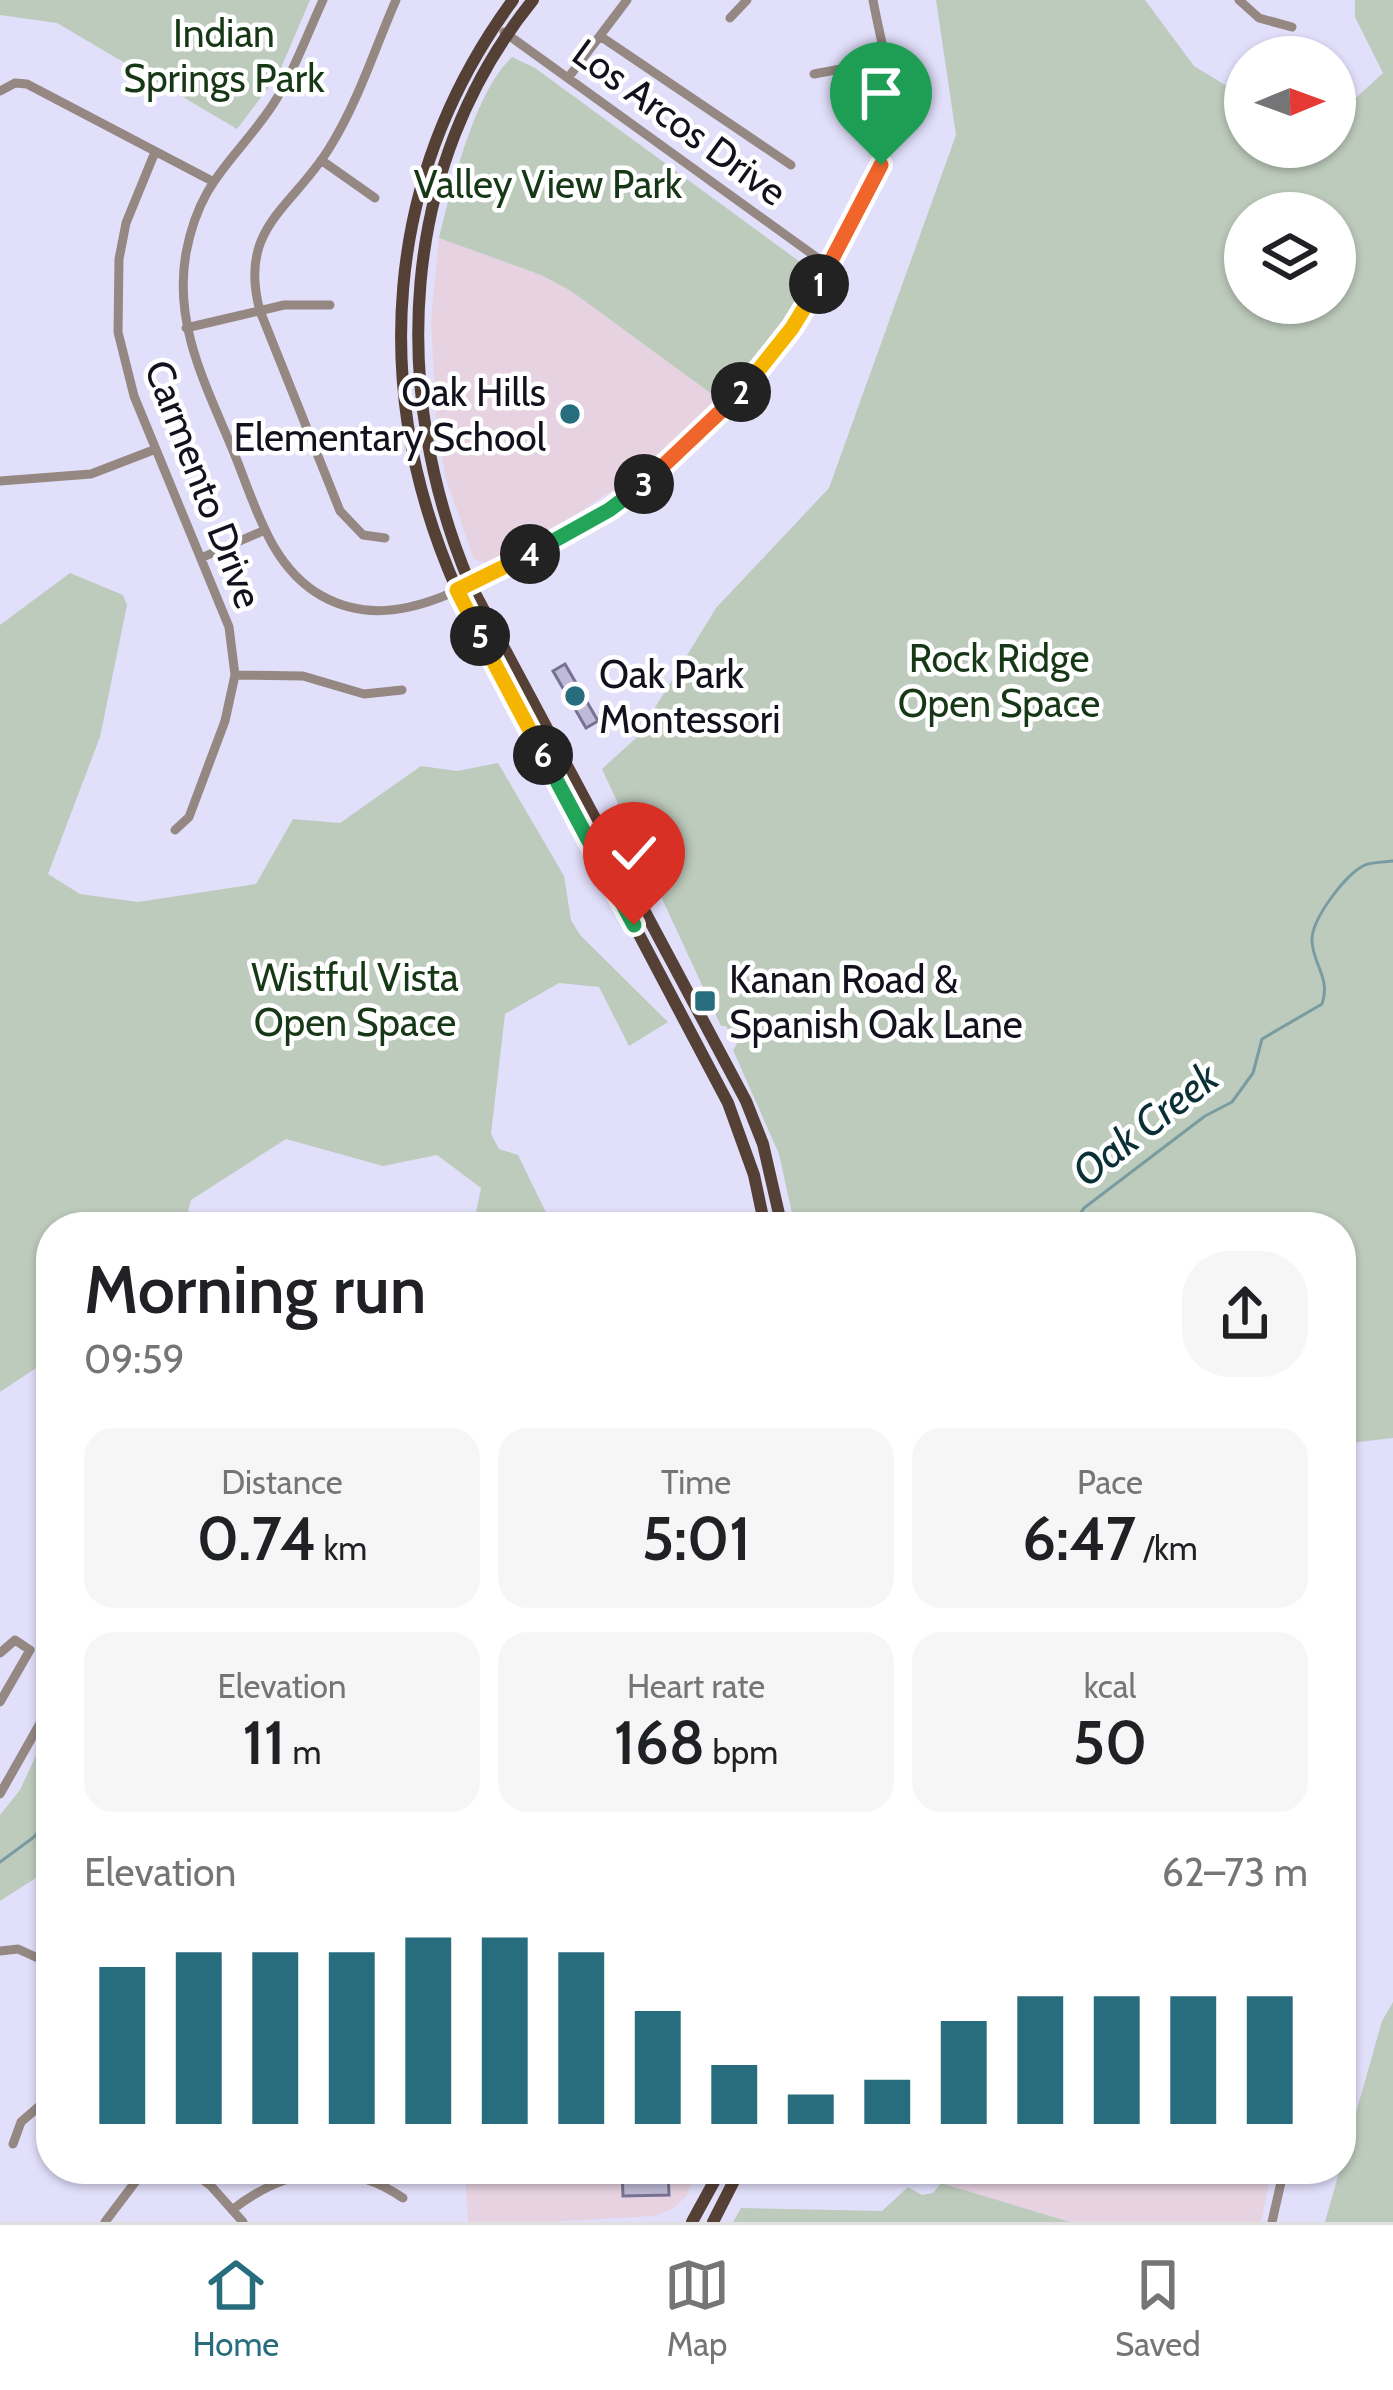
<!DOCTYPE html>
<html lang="en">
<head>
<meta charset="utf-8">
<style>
  :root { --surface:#fff; --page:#f6f6f6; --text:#202124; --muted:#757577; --line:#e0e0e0; --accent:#286d7d }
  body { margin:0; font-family:Cabin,sans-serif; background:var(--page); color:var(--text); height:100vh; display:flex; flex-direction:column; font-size:45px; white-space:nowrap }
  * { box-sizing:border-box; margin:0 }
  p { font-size:39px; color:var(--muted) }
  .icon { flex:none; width:66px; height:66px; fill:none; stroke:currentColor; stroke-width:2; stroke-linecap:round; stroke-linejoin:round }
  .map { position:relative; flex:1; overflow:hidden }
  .details { position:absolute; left:36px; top:1212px; width:1320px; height:972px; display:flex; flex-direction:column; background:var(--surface); border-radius:48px; box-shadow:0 3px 9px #0004 }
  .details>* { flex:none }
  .needle { width:78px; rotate:89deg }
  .controls { position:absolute; left:1224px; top:36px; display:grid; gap:24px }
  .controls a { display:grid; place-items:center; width:132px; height:132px; border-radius:50%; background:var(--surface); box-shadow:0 3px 9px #0004; font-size:60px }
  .pin { position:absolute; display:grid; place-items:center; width:102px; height:102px; color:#fff; margin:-123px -51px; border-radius:50% 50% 50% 0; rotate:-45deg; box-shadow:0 0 12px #0007 }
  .pin .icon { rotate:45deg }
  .km { position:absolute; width:60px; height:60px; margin:-30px; border-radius:50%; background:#222; color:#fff; font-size:33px; line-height:60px; text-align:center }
  .round { display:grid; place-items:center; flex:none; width:126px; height:126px; border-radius:48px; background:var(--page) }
  .headline { display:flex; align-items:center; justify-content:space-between; height:204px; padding:0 48px }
  h1 { font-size:66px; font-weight:600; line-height:90px }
  .metrics { display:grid; grid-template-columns:repeat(3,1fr); gap:18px; height:204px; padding:12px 48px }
  .metrics div { display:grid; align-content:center; border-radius:30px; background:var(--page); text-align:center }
  .metrics b { font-size:60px; font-weight:600 }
  .metrics small { font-size:33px; font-weight:400 }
  .metrics p { font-size:33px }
  .chart { height:336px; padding:24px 48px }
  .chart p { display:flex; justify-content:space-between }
  .chart svg { width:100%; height:216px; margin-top:12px; stroke:var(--accent); stroke-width:6 }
  .dock { display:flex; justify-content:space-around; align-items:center; height:168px; border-top:3px solid var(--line); background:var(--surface); font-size:33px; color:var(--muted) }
  .dock a { display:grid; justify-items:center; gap:6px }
  .dock .current { color:var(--accent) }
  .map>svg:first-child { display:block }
  .education { fill:#e6d2e1 }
  .green { fill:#bdcbbc; fill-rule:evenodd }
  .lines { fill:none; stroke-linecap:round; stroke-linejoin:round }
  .stream { stroke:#789ca1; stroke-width:3 }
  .building { fill:#bebad7; stroke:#767291; stroke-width:3 }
  .minor { stroke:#958882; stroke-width:9 }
  .major { stroke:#554036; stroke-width:12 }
  .split-1-casing { stroke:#fff; stroke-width:24 }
  .split-2-casing { stroke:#fff; stroke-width:24 }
  .split-3-casing { stroke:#fff; stroke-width:24 }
  .split-4-casing { stroke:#fff; stroke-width:24 }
  .split-5-casing { stroke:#fff; stroke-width:24 }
  .split-6-casing { stroke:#fff; stroke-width:24 }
  .split-7-casing { stroke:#fff; stroke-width:24 }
  .split-8-casing { stroke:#fff; stroke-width:24 }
  .split-1 { stroke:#f0652b; stroke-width:15 }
  .split-2 { stroke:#f5b400; stroke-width:15 }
  .split-3 { stroke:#f0652b; stroke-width:15 }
  .split-4 { stroke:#22a559; stroke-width:15 }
  .split-5 { stroke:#f5b400; stroke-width:15 }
  .split-6 { stroke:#f5b400; stroke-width:15 }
  .split-7 { stroke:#22a559; stroke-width:15 }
  .split-8 { stroke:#22a559; stroke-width:15 }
  .poi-dot { fill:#286d7d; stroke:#fff; stroke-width:4.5 }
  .labels { text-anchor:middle; stroke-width:9; stroke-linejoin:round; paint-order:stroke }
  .park-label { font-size:39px; fill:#173816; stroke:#fff }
  .street-label { font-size:39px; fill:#12111d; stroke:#fff }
  .poi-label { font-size:39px; fill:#12111d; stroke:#fff; text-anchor:start }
  .water-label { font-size:42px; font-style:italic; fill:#0a3035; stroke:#fff }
</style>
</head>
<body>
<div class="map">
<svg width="1393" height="2222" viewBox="0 0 1393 2222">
  <rect width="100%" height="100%" fill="#e2dffb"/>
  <path class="education" d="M439,238L541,275L571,291L720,400L641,471L553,530L484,563L474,559L469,545L446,479L437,432L431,322Z
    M465,2169H698L687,2195L674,2208L655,2216L547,2222H468Z
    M942,2169H1272L1261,2222H1070L941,2183Z"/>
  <path class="green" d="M0,0H310L278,75L237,129L57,23L0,15Z
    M936,0H1145L1194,66L1245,97V147H1335V117L1383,73L1355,17V0H1393V1438L1341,1444V1227H795L779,1154L733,1050L737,1044L726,1026H721L602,769L637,737L716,608L829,488L956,135ZM1245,213H1335V303H1245Z
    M512,57L535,68L807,267C813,296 740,376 720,400L571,291L541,275L439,238C452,187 474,93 512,57Z
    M70,573L123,595L127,605L100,737L48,874L80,894L138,902L256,884L293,819L340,823L421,766L457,771L498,763L564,876L571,920L580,935L668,1022L629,1046L599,987L559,983L505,1014L491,1134L499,1149L518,1155L553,1227H459L475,1218L481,1188L437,1155L383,1166L286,1139L191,1200L184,1227H51V1358L0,1392V625Z
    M51,1723V1905L44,1902L42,1874L0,1901V1815L20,1790Z
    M1393,2002V2222H1325L1382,2021Z
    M941,2183L1070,2222H733L741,2208L882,2211L908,2187L922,2195L933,2193Z"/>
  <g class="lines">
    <path class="stream" d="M1025,1227H1028
      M1071,1227L1084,1208L1205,1116L1232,1102L1253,1073L1262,1039L1322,1004C1331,978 1313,965 1312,941C1311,920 1345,874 1365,865C1372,862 1385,862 1393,861
      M0,1862L34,1837L51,1817"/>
  </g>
  <path class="building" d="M565,664L598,721L586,728L553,671Z
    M622,2169H668L669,2195L623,2196Z"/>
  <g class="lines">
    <path class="minor" d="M323,0C307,35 293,74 272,106C234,162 200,179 186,253C173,326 207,387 234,453C255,504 270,567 322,596C381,629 439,600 494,573C651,494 760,400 843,243C859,212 880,178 888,144C899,98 881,45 873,0
      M1239,0L1259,18L1292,27
      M730,18L747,0
      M504,32L830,267
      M600,36L791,165
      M814,74L884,61
      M568,78L627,0
      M0,91L15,83L27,84L212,181
      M155,152L126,223L119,259L118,332L134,396L229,627L235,675L225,721L189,817L175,830
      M321,160L375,198
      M186,328L284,305H330
      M0,481L91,474L156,449
      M385,538L363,535L340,511L260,311C237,227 293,208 330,147C358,102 375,48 396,0
      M201,558L265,530
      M235,675L303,676L364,694L402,690
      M0,1653L15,1640L30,1650L0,1702
      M0,1794L51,1704
      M0,1951L18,1949L51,1964
      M13,2144L21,2122L51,2096
      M188,2169L211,2186L243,2222
      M922,2169L924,2177
      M232,2210C285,2168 345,2158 403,2198
      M105,2222L145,2169
      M1272,2222L1284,2169"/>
    <path class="major" d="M513,0C383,177 369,391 457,590L728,1103L754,1175L765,1227
      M533,0C398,166 389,393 470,584L746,1101L763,1144L782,1227
      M692,2222L721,2169
      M713,2222L740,2169"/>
  </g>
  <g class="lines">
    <defs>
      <path id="split-1" d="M819,284L881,165"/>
      <path id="split-2" d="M741,392L792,328L819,284"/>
      <path id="split-3" d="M644,484L741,392"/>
      <path id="split-4" d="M530,554L609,510L644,484"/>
      <path id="split-5" d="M480,636L457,590L530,554"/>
      <path id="split-6" d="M480,636L543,755"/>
      <path id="split-7" d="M543,755L606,873"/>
      <path id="split-8" d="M606,873L634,925"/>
    </defs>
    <use href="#split-1" class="split-1-casing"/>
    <use href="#split-2" class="split-2-casing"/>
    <use href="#split-3" class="split-3-casing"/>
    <use href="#split-4" class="split-4-casing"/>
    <use href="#split-5" class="split-5-casing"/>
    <use href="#split-6" class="split-6-casing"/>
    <use href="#split-7" class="split-7-casing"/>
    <use href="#split-8" class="split-8-casing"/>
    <use href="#split-1" class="split-1"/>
    <use href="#split-2" class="split-2"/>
    <use href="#split-3" class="split-3"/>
    <use href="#split-4" class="split-4"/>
    <use href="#split-5" class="split-5"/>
    <use href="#split-6" class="split-6"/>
    <use href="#split-7" class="split-7"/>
    <use href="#split-8" class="split-8"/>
  </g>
  <g class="poi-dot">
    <circle cx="570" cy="414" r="12"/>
    <circle cx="575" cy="696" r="12"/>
    <rect x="693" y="989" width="24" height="24" rx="6"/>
  </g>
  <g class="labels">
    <g class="park-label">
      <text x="224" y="47">Indian<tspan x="224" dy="45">Springs Park</tspan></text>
      <text x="548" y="198">Valley View Park</text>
      <text x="999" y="672">Rock Ridge<tspan x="999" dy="45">Open Space</tspan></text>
      <text x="355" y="991">Wistful Vista<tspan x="355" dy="45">Open Space</tspan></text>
    </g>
    <g class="street-label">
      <text transform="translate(680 122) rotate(36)" y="14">Los Arcos Drive</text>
      <text transform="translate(204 484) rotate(69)" y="14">Carmento Drive</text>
    </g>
    <g class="poi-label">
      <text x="546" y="406" text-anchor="end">Oak Hills<tspan x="546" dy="45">Elementary School</tspan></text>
      <text x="599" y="688">Oak Park<tspan x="599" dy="45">Montessori</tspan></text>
      <text x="729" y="993">Kanan Road &amp;<tspan x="729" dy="45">Spanish Oak Lane</tspan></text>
    </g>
    <g class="water-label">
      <text transform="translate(1145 1124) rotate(-38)" y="15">Oak Creek</text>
    </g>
  </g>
</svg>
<div class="controls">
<a><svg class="needle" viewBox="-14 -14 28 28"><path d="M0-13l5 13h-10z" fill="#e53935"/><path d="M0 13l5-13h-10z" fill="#757577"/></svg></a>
<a><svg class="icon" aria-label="layers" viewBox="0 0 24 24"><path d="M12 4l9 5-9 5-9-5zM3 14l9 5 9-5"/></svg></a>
</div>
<div class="pin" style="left:881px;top:165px;background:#1e9e55"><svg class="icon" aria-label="arrive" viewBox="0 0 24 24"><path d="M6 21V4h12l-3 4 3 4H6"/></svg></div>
<div class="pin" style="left:634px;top:925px;background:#d93025"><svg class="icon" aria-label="check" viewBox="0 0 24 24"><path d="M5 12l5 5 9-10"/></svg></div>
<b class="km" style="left:819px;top:284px">1</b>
<b class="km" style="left:741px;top:392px">2</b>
<b class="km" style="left:644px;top:484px">3</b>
<b class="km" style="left:530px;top:554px">4</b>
<b class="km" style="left:480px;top:636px">5</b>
<b class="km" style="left:543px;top:755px">6</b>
<section class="details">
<div class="headline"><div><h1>Morning run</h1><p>09:59</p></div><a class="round"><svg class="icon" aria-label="share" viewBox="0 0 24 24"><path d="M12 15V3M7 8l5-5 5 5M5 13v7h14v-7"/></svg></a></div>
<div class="metrics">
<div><p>Distance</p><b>0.74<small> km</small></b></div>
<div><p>Time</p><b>5:01</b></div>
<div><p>Pace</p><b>6:47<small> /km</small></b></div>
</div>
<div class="metrics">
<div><p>Elevation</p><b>11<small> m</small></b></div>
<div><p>Heart rate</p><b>168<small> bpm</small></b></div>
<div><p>kcal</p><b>50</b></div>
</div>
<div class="chart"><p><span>Elevation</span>62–73 m</p>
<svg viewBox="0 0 160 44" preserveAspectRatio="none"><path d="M5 44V12M15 44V9M25 44V9M35 44V9M45 44V6M55 44V6M65 44V9M75 44V21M85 44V32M95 44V38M105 44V35M115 44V23M125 44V18M135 44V18M145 44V18M155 44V18"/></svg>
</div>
</section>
</div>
<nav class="dock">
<a class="current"><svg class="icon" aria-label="home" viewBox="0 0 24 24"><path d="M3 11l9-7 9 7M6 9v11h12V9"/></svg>Home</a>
<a><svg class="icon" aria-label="map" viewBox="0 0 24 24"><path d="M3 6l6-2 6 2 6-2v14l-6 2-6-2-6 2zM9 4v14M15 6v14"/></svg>Map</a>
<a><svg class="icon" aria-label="saved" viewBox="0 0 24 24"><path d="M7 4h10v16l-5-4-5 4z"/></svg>Saved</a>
</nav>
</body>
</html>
